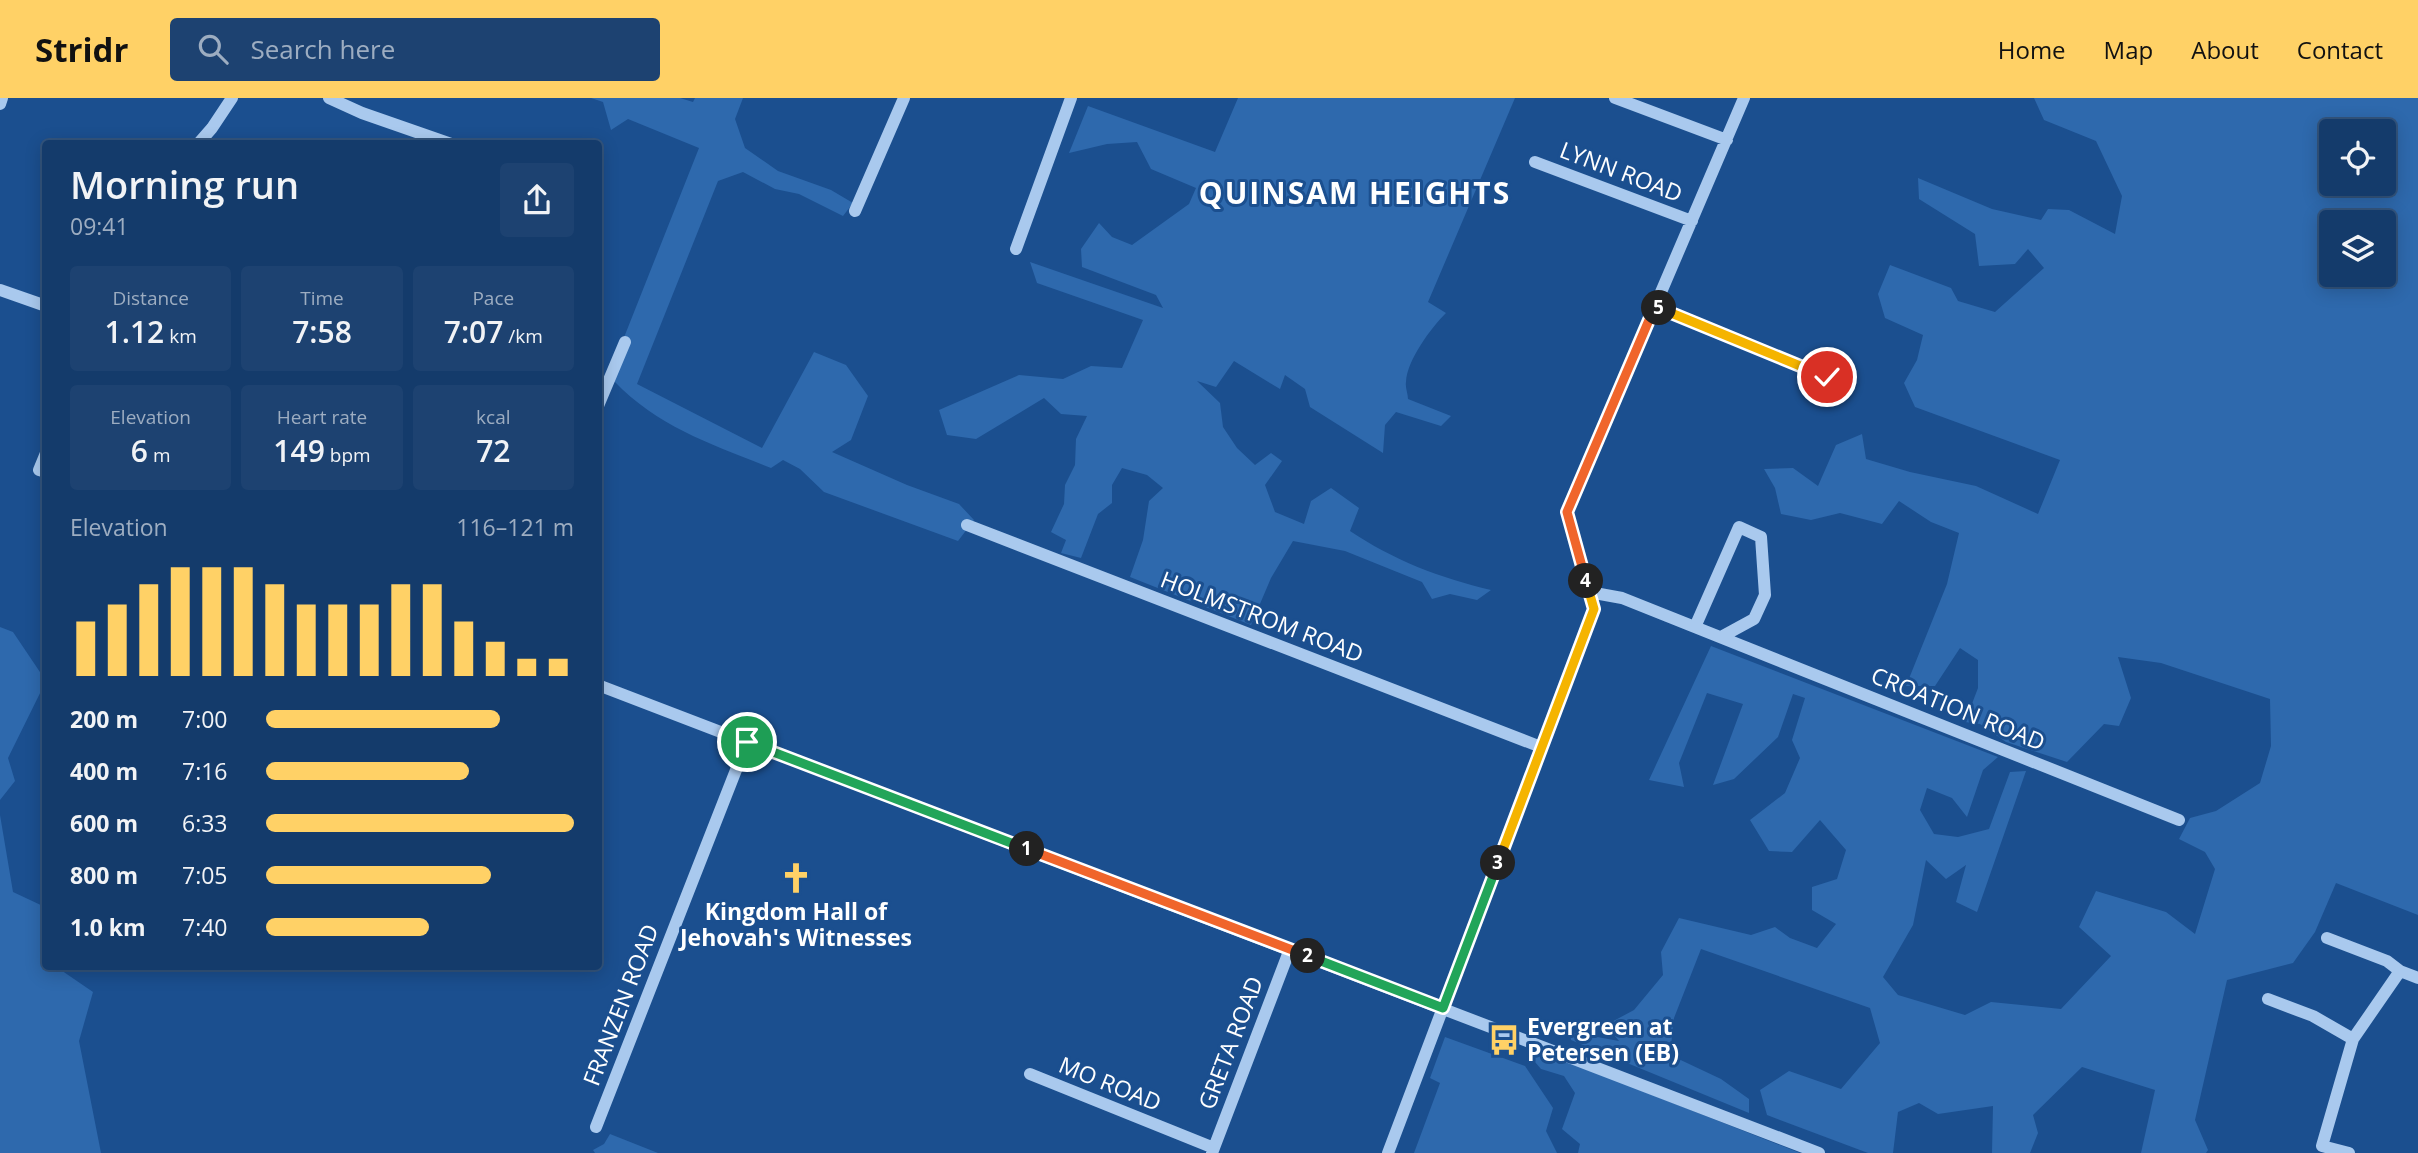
<!DOCTYPE html>
<html lang="en">
<head>
<meta charset="utf-8">
<style>
  :root { --surface:#143b6b; --page:#1d4271; --text:#f1f3f6; --muted:#9dadc1; --line:#33557e; --accent:#ffd166 }
  body { margin:0; font-family:"Open Sans",sans-serif; background:var(--page); color:var(--text); height:100vh; display:flex; flex-direction:column; font-size:26px; white-space:nowrap }
  * { box-sizing:border-box; margin:0 }
  p { font-size:23px; color:var(--muted) }
  .icon { flex:none; width:38px; height:38px; fill:none; stroke:currentColor; stroke-width:2; stroke-linecap:round; stroke-linejoin:round }
  .map { position:relative; flex:1; overflow:hidden }
  .side { position:absolute; left:42px; top:42px; width:560px; height:830px; display:flex; flex-direction:column; background:var(--surface); border-radius:7px; box-shadow:0 4px 18px #0003,0 0 0 2px var(--line) }
  .side>* { flex:none }
  .controls { position:absolute; left:2319px; top:21px; display:grid; gap:14px }
  .controls a { display:grid; place-items:center; width:77px; height:77px; border-radius:7px; background:var(--surface); box-shadow:0 4px 18px #0003,0 0 0 2px var(--line); font-size:35px }
  .pin { position:absolute; display:grid; place-items:center; width:60px; height:60px; color:#fff; margin:-30px; border:4px solid #fff; border-radius:50%; box-shadow:0 2px 7px #0007 }
  .km { position:absolute; width:35px; height:35px; margin:-18px; border-radius:50%; background:#222; color:#fff; font-size:19px; line-height:35px; text-align:center }
  .round { display:grid; place-items:center; flex:none; width:74px; height:74px; border-radius:7px; background:var(--page) }
  .head { display:flex; align-items:center; justify-content:space-between; height:119px; padding:0 28px }
  h1 { font-size:38px; font-weight:600; line-height:52px }
  .metrics { display:grid; grid-template-columns:repeat(3,1fr); gap:10px; height:119px; padding:7px 28px }
  .metrics div { display:grid; align-content:center; border-radius:7px; background:var(--page); text-align:center }
  .metrics b { font-size:30px; font-weight:600 }
  .metrics small { font-size:19px; font-weight:400 }
  .metrics p { font-size:19px }
  .chart { height:196px; padding:14px 28px }
  .chart p { display:flex; justify-content:space-between }
  .chart svg { width:100%; height:126px; margin-top:7px; stroke:var(--accent); stroke-width:6 }
  ul { padding:0 28px; list-style:none; font-size:23px }
  li { display:grid; grid-template-columns:112px 84px 1fr; align-items:center; height:52px }
  li i { height:18px; border-radius:9px; background:var(--accent) }
  header { display:flex; align-items:center; gap:42px; box-sizing:border-box; height:98px; padding:0 35px; background:var(--accent); color:#111 }
  header strong { font-size:33px }
  nav { display:flex; gap:38px; margin-inline-start:auto; font-size:24px }
  .search { width:490px; height:63px; background:var(--page); display:flex; align-items:center; gap:18px; box-sizing:border-box; padding:0 24px; border-radius:7px; color:var(--muted); font-size:26px }
  .map>svg:first-child { display:block }
  .green { fill:#2e69ad; fill-rule:evenodd }
  .lines { fill:none; stroke-linecap:round; stroke-linejoin:round }
  .minor { stroke:#a9c9ee; stroke-width:12 }
  .split-1-casing { stroke:#fff; stroke-width:14 }
  .split-2-casing { stroke:#fff; stroke-width:14 }
  .split-3-casing { stroke:#fff; stroke-width:14 }
  .split-4-casing { stroke:#fff; stroke-width:14 }
  .split-5-casing { stroke:#fff; stroke-width:14 }
  .split-6-casing { stroke:#fff; stroke-width:14 }
  .split-1 { stroke:#22a559; stroke-width:9 }
  .split-2 { stroke:#f0652b; stroke-width:9 }
  .split-3 { stroke:#22a559; stroke-width:9 }
  .split-4 { stroke:#f5b400; stroke-width:9 }
  .split-5 { stroke:#f0652b; stroke-width:9 }
  .split-6 { stroke:#f5b400; stroke-width:9 }
  .labels { text-anchor:middle; stroke-width:6; stroke-linejoin:round; paint-order:stroke }
  .street-label { font-size:23px; fill:#fff; stroke:#1b4f8f }
  .poi-label { font-size:23px; font-weight:bold; fill:#fff; stroke:#1b4f8f }
  .district-label { font-size:30px; font-weight:bold; letter-spacing:2px; fill:#fff; stroke:#1b4f8f }
</style>
</head>
<body>
<header>
<strong>Stridr</strong>
<div class="search"><svg class="icon" aria-label="search" viewBox="0 0 24 24"><circle cx="10" cy="10" r="6"/><path d="M15 15l6 6"/></svg>Search here</div>
<nav><a>Home</a><a>Map</a><a>About</a><a>Contact</a></nav>
</header>
<div class="map">
<svg width="2418" height="1055" viewBox="0 0 2418 1055">
  <rect width="100%" height="100%" fill="#1b4f8f"/>
  <path class="green" d="M591,0H680L693,4L695,0H743L735,21L745,50L778,73L831,92L853,105L843,118L799,96L775,91L743,74L718,83L637,286L762,350L814,254L846,267L868,298L851,342L832,354L907,387L959,406L974,422L958,443L824,394L800,371L783,362L771,370C712,346 659,330 614,283L621,247L699,50L628,21L611,32L603,4Z
    M1238,0H1515L1428,204L1446,215C1431,230 1407,262 1406,284C1405,289 1408,296 1408,301L1451,318L1441,328L1396,314L1385,327L1383,355L1310,309L1305,291L1285,277L1280,291L1234,263L1216,289L1197,283L1220,305L1223,329L1237,350L1255,367L1271,355L1282,363L1265,387L1275,414L1304,426L1311,403L1331,390L1359,410L1350,433C1393,462 1440,480 1491,492L1477,502L1450,496L1432,501L1422,484L1345,453L1293,443L1271,480L1251,527L1130,479L1143,442L1149,403L1163,390L1147,377L1122,370L1112,387V405L1098,416L1081,460L1061,455L1066,442L1051,434L1064,406L1065,387L1075,367L1076,341L1087,318L1061,316L1044,300L976,341L947,337L939,312L1019,277L1063,281L1091,268L1122,270L1143,222L1037,185L1030,164L1163,210L1156,197L1082,169L1081,151L1099,125L1112,139L1132,147L1189,106L1196,90L1151,71L1137,44L1107,46L1069,55L1088,8L1215,54Z
    M2034,0H2418V817L2336,785L2315,834L2293,865L2227,882L2195,1022L2208,1052L2206,1055H2141L2155,992L2082,969L2033,1017L2038,1035L2030,1055H1992L1993,1008L1938,1016L1919,1005L1898,1014L1893,1055H1868L1767,1017L1760,992L1789,973L1841,991L1880,945L1870,910L1701,851L1674,920L1670,957L1721,981L1749,1001V1015L1571,942L1570,934L1619,943L1606,927L1634,912L1663,877L1661,854L1679,820L1751,837L1775,829L1790,840L1817,850L1836,826L1812,812V789L1837,781L1846,752L1820,722L1792,754L1769,753L1750,722L1785,695L1800,660L1792,642L1805,600L1793,596L1778,639L1734,681L1713,687L1743,606L1707,595L1679,665L1684,689L1649,682L1711,548L1998,659L1983,672L1967,719L1952,700L1927,690L1920,712L1934,736L1958,739L1989,731L2010,674L2026,673L1977,814L1956,804L1966,767L1946,781L1926,762L1913,827L1883,879L1898,897L1965,917L1991,904L2061,911L2111,858L2079,829L2096,793L2166,814L2195,836L2215,771L2205,754L2179,741L2190,720L2216,713L2260,685L2271,648L2270,601L2161,565L2118,559L2131,600L2119,628L2104,626L2067,664L2006,644L1980,626L1965,624L1978,590V562L1960,550L1935,588H1906L1947,486L1959,435L1931,424L1899,403L1882,426L1840,415L1811,422L1781,416L1775,390L1764,371L1793,370L1818,388L1836,347L1862,336L1866,361L1910,374L1976,388L2038,416L2060,362L1915,309L1904,285L1917,262L1923,237L1885,220L1878,196L1890,167L1951,190L1958,203L1995,214L2044,170L2028,151L2015,166L1979,168L1975,136L1919,101L1918,80L1992,111L2041,122L2048,111L2069,112L2115,136L2122,98L2096,43L2044,22ZM2331,33H2384V86H2331ZM2331,124H2384V177H2331Z
    M0,529L13,534L46,583L8,660L15,683L0,702Z
    M0,717L13,794L45,809L46,868H55L93,894L79,943L101,1055H0Z
    M1445,939L1525,968L1553,1010L1546,1033L1557,1055H1414L1440,985L1430,980Z
    M1546,955L1800,1055H1578L1580,1046L1562,1031L1575,995L1564,978L1541,971L1529,957Z
    M610,1036L658,1055H595L593,1052L604,1046Z"/>
  <g class="lines">
    <path class="minor" d="M329,0L362,15L451,46
      M1615,0L1727,42
      M0,6L2,0
      M198,46L212,30L232,0
      M1535,64L1692,123
      M855,113L904,0
      M1016,151L1071,0
      M0,192L46,208
      M1655,208L1827,279
      M598,308L625,244
      M46,355L39,372L46,374
      M967,427L1541,649
      M1589,494L1622,500L2179,722
      M1695,529L1739,429L1761,439L1765,497L1754,521L1721,539
      M598,587L1819,1055
      M2327,840L2387,863L2400,873L2418,880
      M2268,901L2313,918L2353,941
      M1030,976L1214,1050
      M596,1029L747,644
      M1212,1055L1290,851
      M1388,1055L1594,511L1567,414L1744,0
      M2349,1055L2322,1048L2353,941L2400,873"/>
  </g>
  <g class="lines">
    <defs>
      <path id="split-1" d="M747,644L1027,751"/>
      <path id="split-2" d="M1027,751L1308,858"/>
      <path id="split-3" d="M1308,858L1443,910L1498,765"/>
      <path id="split-4" d="M1498,765L1594,511L1586,483"/>
      <path id="split-5" d="M1586,483L1567,414L1655,208L1659,210"/>
      <path id="split-6" d="M1659,210L1827,279"/>
    </defs>
    <use href="#split-1" class="split-1-casing"/>
    <use href="#split-2" class="split-2-casing"/>
    <use href="#split-3" class="split-3-casing"/>
    <use href="#split-4" class="split-4-casing"/>
    <use href="#split-5" class="split-5-casing"/>
    <use href="#split-6" class="split-6-casing"/>
    <use href="#split-1" class="split-1"/>
    <use href="#split-2" class="split-2"/>
    <use href="#split-3" class="split-3"/>
    <use href="#split-4" class="split-4"/>
    <use href="#split-5" class="split-5"/>
    <use href="#split-6" class="split-6"/>
  </g>
  <defs>
    <symbol id="church-bare" viewBox="-9 -9 18 18"><path d="M-1.2-6h2.4v3.5h3.3v2.4h-3.3V6h-2.4V-.1h-3.3v-2.4h3.3Z" fill="#ffd166" stroke="#1b4f8f" stroke-width="2.5" paint-order="stroke"/></symbol>
    <symbol id="bus-bare" viewBox="-9 -9 18 18"><path d="M-5-6H5V4H4V6H2V4H-2V6H-4V4H-5ZM-3.5-4V0h7V-4ZM-3.5 1.2v1.5H-2V1.2ZM2 1.2v1.5H3.5V1.2Z" fill="#ffd166" stroke="#1b4f8f" stroke-width="2.5" paint-order="stroke"/></symbol>
  </defs>
  <g fill-rule="evenodd">
    <use href="#church-bare" x="774" y="758" width="44" height="44"/>
    <use href="#bus-bare" x="1482" y="920" width="44" height="44"/>
  </g>
  <g class="labels">
    <g class="street-label">
      <text transform="translate(1621 74) rotate(21)" y="8">LYNN ROAD</text>
      <text transform="translate(1262 519) rotate(21)" y="8">HOLMSTROM ROAD</text>
      <text transform="translate(1958 611) rotate(22)" y="8">CROATION ROAD</text>
      <text transform="translate(621 907) rotate(-69)" y="8">FRANZEN ROAD</text>
      <text transform="translate(1231 945) rotate(-69)" y="8">GRETA ROAD</text>
      <text transform="translate(1110 986) rotate(22)" y="8">MO ROAD</text>
    </g>
    <g class="poi-label">
      <text x="796" y="822">Kingdom Hall of<tspan x="796" dy="26">Jehovah's Witnesses</tspan></text>
      <text x="1527" y="937" text-anchor="start">Evergreen at<tspan x="1527" dy="26">Petersen (EB)</tspan></text>
    </g>
    <g class="district-label">
      <text x="1355" y="106">QUINSAM HEIGHTS</text>
    </g>
  </g>
</svg>
<div class="controls">
<a><svg class="icon" aria-label="locate" viewBox="0 0 24 24"><circle cx="12" cy="12" r="6"/><path d="M12 2v4M12 18v4M2 12h4M18 12h4"/></svg></a>
<a><svg class="icon" aria-label="layers" viewBox="0 0 24 24"><path d="M12 4l9 5-9 5-9-5zM3 14l9 5 9-5"/></svg></a>
</div>
<div class="pin" style="left:747px;top:644px;background:#1e9e55"><svg class="icon" aria-label="arrive" viewBox="0 0 24 24"><path d="M6 21V4h12l-3 4 3 4H6"/></svg></div>
<div class="pin" style="left:1827px;top:279px;background:#d93025"><svg class="icon" aria-label="check" viewBox="0 0 24 24"><path d="M5 12l5 5 9-10"/></svg></div>
<b class="km" style="left:1027px;top:751px">1</b>
<b class="km" style="left:1308px;top:858px">2</b>
<b class="km" style="left:1498px;top:765px">3</b>
<b class="km" style="left:1586px;top:483px">4</b>
<b class="km" style="left:1659px;top:210px">5</b>
<section class="side">
<div class="head"><div><h1>Morning run</h1><p>09:41</p></div><a class="round"><svg class="icon" aria-label="share" viewBox="0 0 24 24"><path d="M12 15V3M7 8l5-5 5 5M5 13v7h14v-7"/></svg></a></div>
<div class="metrics">
<div><p>Distance</p><b>1.12<small> km</small></b></div>
<div><p>Time</p><b>7:58</b></div>
<div><p>Pace</p><b>7:07<small> /km</small></b></div>
</div>
<div class="metrics">
<div><p>Elevation</p><b>6<small> m</small></b></div>
<div><p>Heart rate</p><b>149<small> bpm</small></b></div>
<div><p>kcal</p><b>72</b></div>
</div>
<div class="chart"><p><span>Elevation</span>116–121 m</p>
<svg viewBox="0 0 160 44" preserveAspectRatio="none"><path d="M5 44V25M15 44V19M25 44V12M35 44V6M45 44V6M55 44V6M65 44V12M75 44V19M85 44V19M95 44V19M105 44V12M115 44V12M125 44V25M135 44V32M145 44V38M155 44V38"/></svg>
</div>
<ul>
<li><b>200 m</b>7:00<i style="width:76%"></i></li>
<li><b>400 m</b>7:16<i style="width:66%"></i></li>
<li><b>600 m</b>6:33<i style="width:100%"></i></li>
<li><b>800 m</b>7:05<i style="width:73%"></i></li>
<li><b>1.0 km</b>7:40<i style="width:53%"></i></li>
</ul>
</section>
</div>
</body>
</html>
